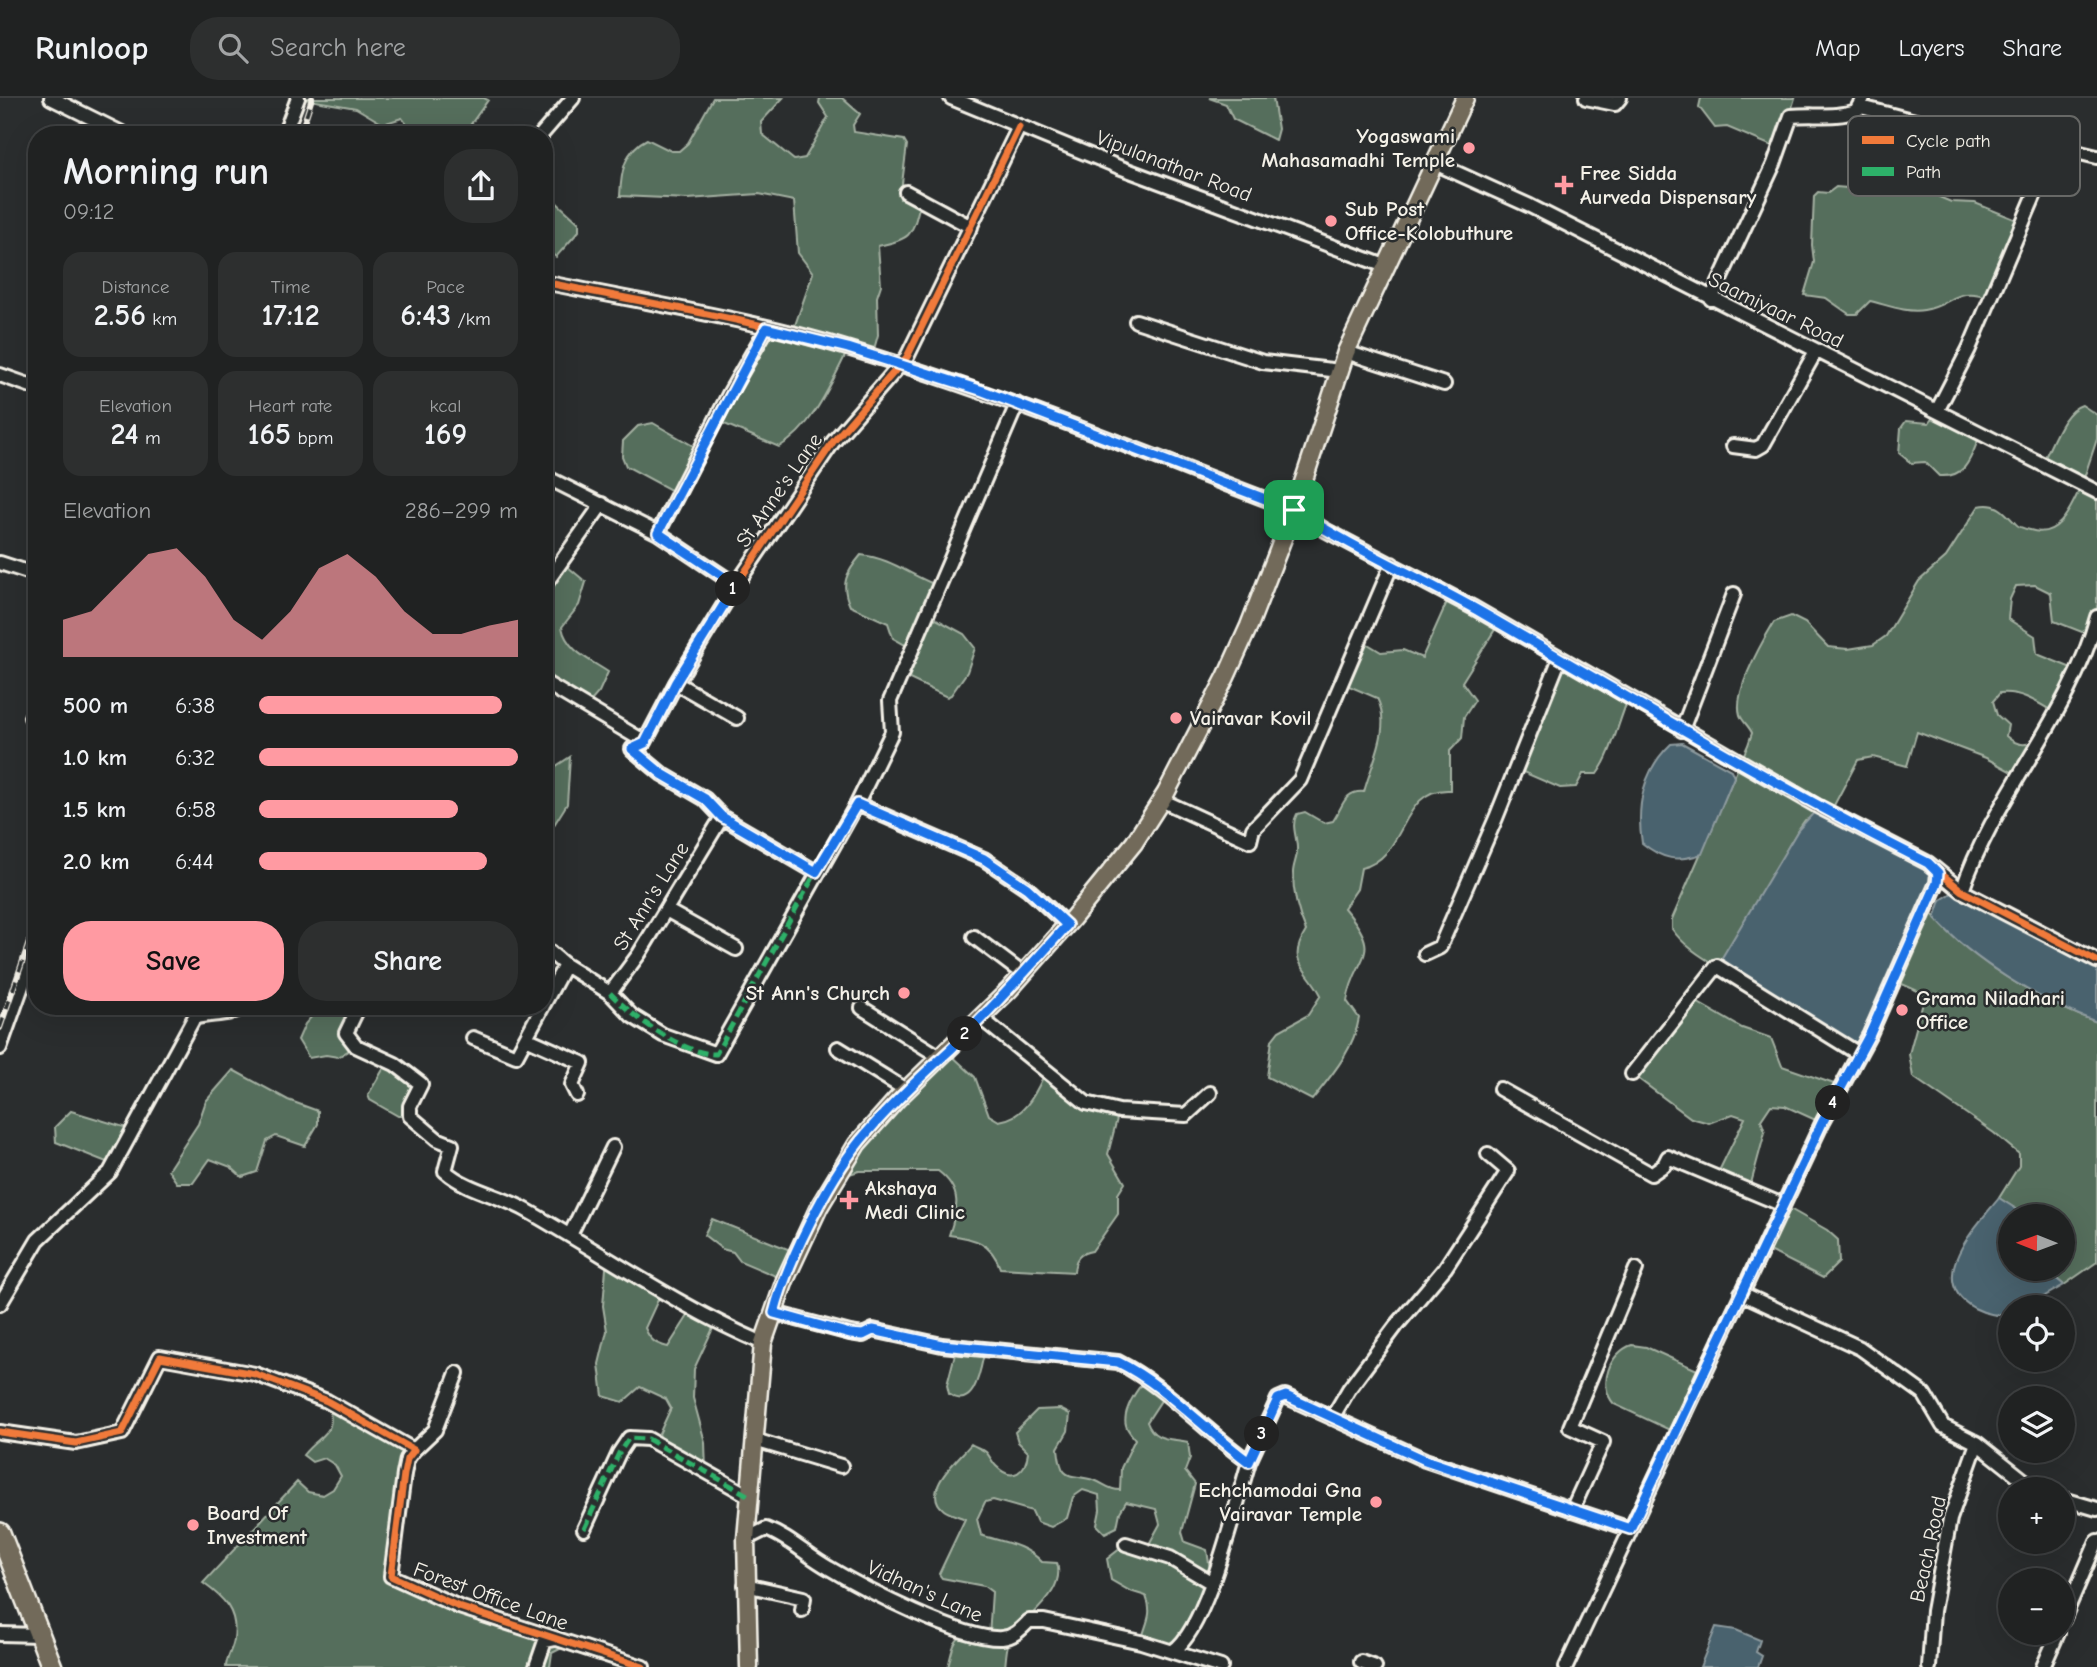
<!DOCTYPE html>
<html lang="en">
<head>
<meta charset="utf-8">
<style>
  :root { --surface:#202222; --page:#2d2f2f; --text:#f1f3f6; --muted:#a2a4a5; --line:#3d3f40; --accent:#ff9aa2 }
  body { margin:0; font-family:"Comic Neue",sans-serif; background:var(--page); color:var(--text); height:100vh; display:flex; flex-direction:column; font-size:26px; white-space:nowrap }
  * { box-sizing:border-box; margin:0 }
  p { font-size:23px; color:var(--muted) }
  .icon { flex:none; width:38px; height:38px; fill:none; stroke:currentColor; stroke-width:2; stroke-linecap:round; stroke-linejoin:round }
  .map { position:relative; flex:1; overflow:hidden }
  .details { position:absolute; left:28px; top:28px; width:525px; height:889px; display:flex; flex-direction:column; background:var(--surface); border-radius:28px; box-shadow:0 7px 28px #0002,0 0 0 2px var(--line) }
  .details>* { flex:none }
  .needle { width:46px; rotate:271deg }
  .controls { position:absolute; left:1998px; top:1106px; display:grid; gap:14px }
  .controls a { display:grid; place-items:center; width:77px; height:77px; border-radius:50%; background:var(--surface); box-shadow:0 7px 28px #0002,0 0 0 2px var(--line); font-size:35px }
  .pin { position:absolute; display:grid; place-items:center; width:60px; height:60px; color:#fff; margin:-30px; border-radius:14px; box-shadow:0 4px 10px #0006 }
  .km { position:absolute; width:35px; height:35px; margin:-18px; border-radius:50%; background:#222; color:#fff; font-size:19px; line-height:35px; text-align:center }
  .round { display:grid; place-items:center; flex:none; width:74px; height:74px; border-radius:28px; background:var(--page) }
  .summary { display:flex; align-items:center; justify-content:space-between; height:119px; padding:0 35px }
  h1 { font-size:38px; font-weight:700; line-height:52px }
  .stats { display:grid; grid-template-columns:repeat(3,1fr); gap:10px; height:119px; padding:7px 35px }
  .stats div { display:grid; align-content:center; border-radius:18px; background:var(--page); text-align:center }
  .stats b { font-size:30px; font-weight:700 }
  .stats small { font-size:19px; font-weight:400 }
  .stats p { font-size:19px }
  .chart { height:196px; padding:14px 35px }
  .chart p { display:flex; justify-content:space-between }
  .chart svg { width:100%; height:126px; margin-top:7px; fill:var(--accent); opacity:.7 }
  .primary-button { display:flex; gap:14px; margin-top:auto; padding:14px 35px }
  .primary-button a { flex:1; height:80px; border-radius:28px; background:var(--accent); color:#111; font-size:28px; font-weight:700; line-height:80px; text-align:center }
  .primary-button a+a { background:var(--page); color:var(--text) }
  ul { padding:0 35px; list-style:none; font-size:23px }
  li { display:grid; grid-template-columns:112px 84px 1fr; align-items:center; height:52px }
  li i { height:18px; border-radius:9px; background:var(--accent) }
  header { display:flex; align-items:center; gap:42px; box-sizing:border-box; height:98px; padding:0 35px; background:var(--surface); border-bottom:2px solid var(--line) }
  header strong { font-size:33px }
  nav { display:flex; gap:38px; margin-inline-start:auto; font-size:24px }
  .search { width:490px; height:63px; background:var(--page); display:flex; align-items:center; gap:18px; box-sizing:border-box; padding:0 24px; border-radius:28px; color:var(--muted); font-size:26px }
  .map>svg:first-child { display:block }
  .green { fill:#556e5b; stroke:#a4b0a2; stroke-width:2 }
  .water { fill:#4a626e; stroke:#8e9b9f; stroke-width:2 }
  .lines { fill:none; stroke-linecap:round; stroke-linejoin:round }
  .minor-casing { stroke:#f4f1e8; stroke-width:18 }
  .major-casing { stroke:#f4f1e8; stroke-width:21 }
  .highway-casing { stroke:#f4f1e8; stroke-width:24 }
  .minor { stroke:#2a2d2e; stroke-width:12 }
  .major { stroke:#726b5a; stroke-width:16 }
  .highway { stroke:#726b5a; stroke-width:19 }
  .rail-casing { stroke:#f4f1e8; stroke-width:6 }
  .rail { stroke:#2a2d2e; stroke-width:3.5; stroke-dasharray:10; stroke-linecap:butt }
  .quiet { stroke:#2db169; stroke-width:5; stroke-dasharray:10 5; stroke-linecap:butt }
  .cycleway-casing { stroke:#2a2d2e; stroke-width:11 }
  .cycleway { stroke:#f17a3a; stroke-width:7 }
  .route-casing { stroke:#fff; stroke-width:14 }
  .route { stroke:#1a73e8; stroke-width:9 }
  .poi-dot { fill:#ff9aa2; stroke:#2a2d2e; stroke-width:2.5 }
  .labels { text-anchor:middle; stroke-width:5; stroke-linejoin:round; paint-order:stroke }
  .poi-label { font-size:21px; font-weight:bold; fill:#f4f1e8; stroke:#2a2d2e; text-anchor:start }
  .street-label { font-size:21px; fill:#f4f1e8; stroke:#2a2d2e }
  .key { fill:#2a2d2e; stroke:#676866; stroke-width:2 }
  .key-label { font-size:19px; fill:#f4f1e8 }
</style>
</head>
<body>
<header>
<strong>Runloop</strong>
<div class="search"><svg class="icon" aria-label="search" viewBox="0 0 24 24"><circle cx="10" cy="10" r="6"/><path d="M15 15l6 6"/></svg>Search here</div>
<nav><a>Map</a><a>Layers</a><a>Share</a></nav>
</header>
<div class="map">
<svg width="2097" height="1569" viewBox="0 0 2097 1569">
  <rect width="100%" height="100%" fill="#2a2d2e"/>
  <filter id="ink" filterUnits="userSpaceOnUse"><feTurbulence type="fractalNoise" baseFrequency=".0143" numOctaves="2"/><feDisplacementMap in="SourceGraphic" scale="14" xChannelSelector="R" yChannelSelector="G"/><feConvolveMatrix kernelMatrix="1 2 1 2 8 2 1 2 1" color-interpolation-filters="sRGB"/></filter>
  <g filter="url(#ink)">
    <path class="green" d="M298,0H484L488,2L463,37H415L402,20L383,26L356,10Z
      M713,0H783L761,24L762,36L794,62L805,60L828,19L819,5L820,0H842L860,16L853,27L854,34L904,42L907,47L900,101L921,102C912,136 914,141 878,148L881,187L877,199L878,237L873,255L850,248C832,283 814,329 779,349L715,322L767,223L794,230L813,175L798,155L794,103L759,96L688,101L620,98C621,75 624,52 647,41L671,53H679L688,45Z
      M1209,0H1273L1278,31L1275,42L1233,21L1226,6Z
      M1701,0H1795L1779,51L1727,29L1715,30L1699,9Z
      M1921,80L1939,99L1951,104L1975,105L2022,124L1990,200C1955,187 1954,207 1924,212C1906,215 1887,207 1870,203L1857,216H1849L1826,200L1804,197L1814,164L1812,147L1814,98L1818,94L1828,95L1836,89L1860,91L1880,81Z
      M544,93L579,125V133L556,159L544,150Z
      M2082,307L2097,317V341L2082,386L2097,394V519L2092,538L2054,523L2051,495L2035,487L2016,488L2010,501L2008,521L2035,538L2037,556L2079,573L2057,616C2038,605 2022,593 2000,595L1993,603L1997,617L2008,627L2006,638C2019,650 2028,647 2043,641L2019,678L1986,660L1917,634L1907,668L1873,659L1858,662L1830,715L1805,722L1798,732L1728,853L1717,868C1700,858 1683,847 1672,831V821L1748,647L1752,635C1749,628 1742,623 1740,617C1733,594 1762,544 1774,524L1791,518L1805,525L1828,549L1848,551L1873,547L1886,538L1919,483L1946,459L1979,408C1997,404 2004,413 2015,425C2018,429 2025,431 2030,432C2060,442 2072,407 2082,386L2042,365C2052,348 2062,313 2082,307Z
      M1937,313L1981,335C1971,358 1968,380 1939,378L1925,364L1911,365L1899,355L1901,330L1906,323L1929,325Z
      M653,325L700,352L678,396L626,368L622,358L623,343L638,328Z
      M861,457C891,460 911,478 939,488L927,516L964,536L975,550L967,574L951,597L947,599L901,577L912,551L893,540L888,525L850,508C840,486 846,475 861,457Z
      M562,464L586,484L579,507L562,529C566,552 590,562 608,574L599,594L586,609L544,584V479Z
      M1450,497L1499,525L1462,584L1475,602L1464,619L1462,640L1450,653V692C1399,689 1408,760 1361,770L1357,791L1344,810C1386,859 1355,855 1347,903L1359,920C1354,952 1331,978 1312,1002L1267,979L1272,942L1279,933L1308,917L1321,897C1306,868 1286,865 1306,833C1298,815 1293,795 1293,775C1293,767 1297,761 1297,753C1298,740 1290,728 1297,716L1305,714L1324,725L1333,723C1343,709 1344,692 1364,694C1372,663 1392,630 1377,600L1342,585L1361,542L1381,554L1403,552L1422,560Z
      M1560,560L1629,599C1618,624 1612,656 1597,676H1583L1576,689L1560,690L1516,671Z
      M570,659L567,706L544,743V671L556,668Z
      M1926,809C1970,861 2033,901 2097,924V1164L2064,1187L2045,1171H2063V1118H2017V1112L1999,1100L2019,1068V1056L1994,1035L1913,979L1909,956L1924,901L1918,893L1895,883Z
      M1693,902L1742,930L1771,940L1782,968L1843,989L1822,1025L1785,1008L1771,1007L1761,1022L1765,1034L1749,1093L1716,1079L1745,1020L1733,1016L1709,1025L1691,1020L1632,976Z
      M321,908H359L346,935L356,948L338,959L326,957L309,960L298,942L305,926Z
      M948,954L975,979L989,1017L999,1023C1026,1019 1035,996 1046,973L1086,1005L1119,1013L1108,1056L1125,1085L1118,1096V1116L1092,1153C1079,1155 1075,1161 1074,1174L1000,1170C992,1145 974,1140 949,1137C958,1111 963,1092 938,1073H859L837,1080Z
      M388,963L421,986L410,1018H398L370,1002L368,997Z
      M233,972L288,1002L318,1013V1026L305,1048L276,1038L267,1043L257,1074L242,1079L231,1069L210,1061L193,1085H177L168,1072L198,1026L206,1003Z
      M71,1013L134,1032L114,1067L56,1044L55,1029Z
      M1783,1107L1827,1132L1838,1142L1839,1164L1823,1180L1764,1150Z
      M712,1121L798,1155L785,1182L740,1163L733,1154L722,1151L704,1137Z
      M607,1158L663,1191L645,1230C650,1242 655,1246 668,1249L693,1210L716,1224L694,1271L693,1300L705,1344L706,1374L665,1350L659,1336L671,1310L666,1301L640,1289L623,1304L603,1298L599,1266L607,1233L603,1208Z
      M1632,1247L1646,1249L1704,1275L1676,1335L1614,1306C1597,1287 1610,1254 1632,1247Z
      M957,1248L985,1251C981,1267 976,1315 949,1296L947,1287Z
      M1147,1281L1160,1295L1162,1301L1147,1324C1154,1344 1171,1340 1188,1344L1190,1360L1185,1373L1195,1386L1182,1434L1185,1444L1207,1452L1212,1485L1173,1553L1141,1544C1145,1526 1154,1517 1146,1498L1130,1493L1111,1482L1107,1461L1126,1446L1148,1448L1160,1426L1156,1411L1126,1404L1120,1414L1117,1429L1105,1435L1097,1427L1100,1412L1099,1397L1083,1392L1073,1399L1067,1420L1051,1429L1037,1424L1032,1413L993,1402L985,1404L977,1421L981,1437C1002,1444 1025,1446 1042,1464L1057,1465C1067,1498 1019,1521 1008,1547C1006,1554 1006,1562 1005,1569H948C953,1551 951,1544 968,1533L989,1539L992,1494L984,1488L942,1480L939,1476L965,1421C959,1418 949,1416 944,1412C919,1393 960,1360 971,1346C976,1349 982,1351 986,1354C990,1358 992,1364 996,1368C1013,1385 1026,1374 1028,1354L1018,1344L1015,1334L1037,1312L1060,1311L1070,1316L1068,1333L1058,1350C1061,1385 1070,1375 1094,1382C1105,1386 1108,1392 1120,1392L1121,1370L1135,1341C1132,1337 1127,1332 1126,1327C1122,1313 1137,1290 1147,1281Z
      M327,1303L414,1352L391,1478L570,1546L552,1555L550,1569H226C226,1559 233,1551 234,1541C238,1513 224,1500 203,1485L297,1384L308,1394L323,1397L333,1391L341,1378L335,1367L324,1360L312,1364L303,1357C321,1334 339,1338 327,1303Z"/>
    <path class="water" d="M1682,645L1731,672L1734,679L1702,756C1677,764 1663,762 1642,745C1636,708 1643,672 1671,646Z
      M1819,709L1938,775L1859,956L1717,868L1798,732Z
      M1955,793L2097,863V924C2042,904 1973,864 1935,820L1941,802Z
      M1999,1100L2018,1112L2017,1118H2011V1171H2045L2064,1187L2027,1208L2011,1209V1215C2000,1220 1984,1215 1974,1210C1923,1181 1977,1128 1999,1100Z
      M1716,1529L1736,1532L1760,1542L1756,1554L1762,1558L1758,1569H1700Z"/>
    <g class="lines">
      <defs>
        <path id="minor" d="M51,0L126,37
          M951,0L1119,69L1385,168
          M1586,0L1615,6L1620,0
          M1861,9L2027,52L2055,49
          M284,37L298,0
          M541,37L573,0
          M1437,66L1530,108L2097,394
          M906,94L971,129
          M544,184C646,205 751,221 850,251C1001,296 1146,356 1294,412L1325,432L1474,510L1819,709L1928,765L1962,793L2097,863
          M1711,201L1774,66L1791,18C1812,16 1837,20 1856,13L1863,0
          M1136,223L1263,264L1340,273
          M1346,254L1444,286
          M0,277L37,290
          M1937,313L1969,251L2055,49L2097,59
          M1733,348L1756,351L1763,347L1816,253
          M544,378L658,435L729,296L767,230
          M658,435L736,487
          M0,465L37,477
          M544,488L602,406
          M544,584L645,644
          M676,585L737,620
          M31,619L37,620
          M1682,632L1734,496
          M1161,702L1250,743L1253,731L1300,682L1392,466
          M857,706L892,634L890,603L1017,306
          M816,774L722,719L705,701L662,676L632,651L645,644L676,585L736,487L833,344L907,259L1019,29
          M1962,793C1995,695 2070,619 2097,519
          M666,812L736,851
          M974,839L1023,876
          M544,849L565,867L610,895L632,918L663,937L716,956L857,706L984,761L1027,790L1067,827
          M1425,856L1440,849L1496,720L1560,560
          M610,895L639,856L722,719
          M544,906L565,867
          M359,908L346,935L356,948L395,966L421,986L410,1008V1018L437,1041L452,1047L445,1073C468,1093 499,1097 526,1112C604,1156 680,1210 763,1245
          M862,910L940,959
          M981,920L1086,1005L1119,1013L1186,1017L1210,995
          M473,940L516,958L543,908
          M526,940L582,965L572,987L577,997
          M0,950L37,846
          M838,950L906,992
          M1632,976L1717,868L1859,956
          M1500,991L1651,1076L1664,1067L1668,1059L1783,1107
          M570,1137L613,1049
          M1741,1195L1860,1250L1924,1296L1943,1328L1977,1345L2035,1391
          M0,1206L38,1142L110,1074L194,920C210,915 232,918 243,908
          M774,1215L850,1235L863,1237L873,1232L942,1247L1118,1264C1165,1288 1204,1332 1249,1364C1236,1405 1207,1531 1173,1553
          M1332,1320L1349,1291L1396,1228L1445,1170L1508,1073L1488,1056
          M0,1334L76,1345L122,1335L160,1259L255,1276L327,1303L414,1352L407,1361L404,1376L391,1478L459,1509L643,1569
          M755,1342L841,1368
          M414,1352L435,1332L457,1275
          M1249,1364L1278,1301L1285,1298L1425,1362L1630,1431
          M2063,1401L2097,1411
          M1572,1412L1603,1344L1570,1329L1636,1171
          M584,1431L619,1355L629,1340L648,1341L751,1399
          M746,1441L766,1431C790,1440 807,1458 829,1470C864,1491 964,1543 1002,1540C1014,1539 1021,1531 1029,1523H1044L1141,1544L1221,1569
          M1126,1446L1170,1460L1212,1485
          M745,1487L804,1500L802,1512
          M2063,1522L2097,1443
          M0,1536L40,1537
          M1361,1564L1375,1569
          M536,1569L545,1543L555,1541
          M1566,1569L1822,1025L1870,936L1937,785L1938,775
          M1929,1569L1933,1513L1950,1421L1977,1345
          M2043,1569L2058,1535"/>
        <path id="major" d="M749,1569L746,1441L763,1245L785,1182L819,1109L857,1046L897,1001L1009,892L1072,821L1134,745L1166,695L1226,579L1249,528L1294,412L1346,254L1465,0"/>
        <path id="highway" d="M0,1435L52,1569"/>
      </defs>
      <use href="#minor" class="minor-casing"/>
      <use href="#major" class="major-casing"/>
      <use href="#highway" class="highway-casing"/>
      <use href="#minor" class="minor"/>
      <use href="#major" class="major"/>
      <use href="#highway" class="highway"/>
      <defs>
        <path id="rail" d="M300,37L312,0
          M0,930L37,821"/>
      </defs>
      <use href="#rail" class="rail-casing"/>
      <use href="#rail" class="rail"/>
      <path class="quiet" d="M610,895C632,918 684,957 716,956L816,774
        M584,1431L619,1355L629,1340L648,1341L751,1399"/>
      <defs>
        <path id="cycleway" d="M544,184C646,205 751,221 850,251C1001,296 1146,356 1294,412L1325,432L1474,510L1819,709L1928,765L1962,793L2097,863
          M816,774L722,719L705,701L662,676L632,651L645,644L676,585L736,487L833,344L907,259L1019,29
          M0,1334L76,1345L122,1335L160,1259L255,1276L327,1303L414,1352L407,1361L404,1376L391,1478L459,1509L643,1569"/>
      </defs>
      <use href="#cycleway" class="cycleway-casing"/>
      <use href="#cycleway" class="cycleway"/>
    </g>
  </g>
  <g class="lines" filter="url(#ink)">
    <defs>
      <path id="route" d="M766,230L848,250L983,293L1294,412C1354,451 1421,480 1484,516C1631,601 1777,689 1928,765L1938,775L1937,785L1870,936L1822,1025L1630,1431L1425,1362L1286,1298L1278,1301L1249,1364C1205,1332 1165,1287 1118,1264L942,1247L873,1232L863,1237L850,1236L774,1215C787,1164 827,1084 860,1043C887,1010 918,981 950,952C991,912 1029,870 1067,827L1027,790L984,761L857,706L816,774L722,719L705,701L662,676L632,651L645,645L676,584L736,487L658,435Z"/>
    </defs>
    <use href="#route" class="route-casing"/>
    <use href="#route" class="route"/>
  </g>
  <g class="poi-dot">
    <circle cx="1469" cy="50" r="7"/>
    <path d="M1560.5 76.5h7v7h7v7h-7v7h-7v-7h-7v-7h7z"/>
    <circle cx="1331" cy="123" r="7"/>
    <circle cx="1176" cy="620" r="7"/>
    <circle cx="904" cy="895" r="7"/>
    <circle cx="1902" cy="912" r="7"/>
    <path d="M845.5 1091.5h7v7h7v7h-7v7h-7v-7h-7v-7h7z"/>
    <circle cx="1376" cy="1404" r="7"/>
    <circle cx="193" cy="1427" r="7"/>
  </g>
  <g class="labels">
    <g class="poi-label">
      <text x="1455" y="45" text-anchor="end">Yogaswami<tspan x="1455" dy="24">Mahasamadhi Temple</tspan></text>
      <text x="1580" y="82">Free Sidda<tspan x="1580" dy="24">Aurveda Dispensary</tspan></text>
      <text x="1345" y="118">Sub Post<tspan x="1345" dy="24">Office-Kolobuthure</tspan></text>
      <text x="1190" y="627">Vairavar Kovil</text>
      <text x="890" y="902" text-anchor="end">St Ann's Church</text>
      <text x="1916" y="907">Grama Niladhari<tspan x="1916" dy="24">Office</tspan></text>
      <text x="865" y="1097">Akshaya<tspan x="865" dy="24">Medi Clinic</tspan></text>
      <text x="1362" y="1399" text-anchor="end">Echchamodai Gna<tspan x="1362" dy="24">Vairavar Temple</tspan></text>
      <text x="207" y="1422">Board Of<tspan x="207" dy="24">Investment</tspan></text>
    </g>
    <g class="street-label">
      <text transform="translate(1174 68) rotate(21)" y="7">Vipulanathar Road</text>
      <text transform="translate(1776 212) rotate(26)" y="7">Saamiyaar Road</text>
      <text transform="translate(779 392) rotate(-55)" y="7">St Anne's Lane</text>
      <text transform="translate(651 798) rotate(-58)" y="7">St Ann's Lane</text>
      <text transform="translate(1928 1451) rotate(-78)" y="7">Beach Road</text>
      <text transform="translate(925 1493) rotate(24)" y="7">Vidhan's Lane</text>
      <text transform="translate(491 1498) rotate(20)" y="7">Forest Office Lane</text>
    </g>
  </g>
  <rect x="1848" y="18" width="232" height="80" rx="10" class="key"/>
  <rect x="1862" y="38" width="32" height="8" fill="#f17a3a"/>
  <rect x="1862" y="69" width="32" height="9" fill="#2db169"/>
  <g class="key-label">
    <text x="1906" y="49">Cycle path</text>
    <text x="1906" y="80">Path</text>
  </g>
</svg>
<div class="controls">
<a><svg class="needle" viewBox="-14 -14 28 28"><path d="M0-13l5 13h-10z" fill="#e53935"/><path d="M0 13l5-13h-10z" fill="#a2a4a5"/></svg></a>
<a><svg class="icon" aria-label="locate" viewBox="0 0 24 24"><circle cx="12" cy="12" r="6"/><path d="M12 2v4M12 18v4M2 12h4M18 12h4"/></svg></a>
<a><svg class="icon" aria-label="layers" viewBox="0 0 24 24"><path d="M12 4l9 5-9 5-9-5zM3 14l9 5 9-5"/></svg></a>
<a>+</a>
<a>−</a>
</div>
<div class="pin" style="left:1294px;top:412px;background:#1e9e55"><svg class="icon" aria-label="arrive" viewBox="0 0 24 24"><path d="M6 21V4h12l-3 4 3 4H6"/></svg></div>
<b class="km" style="left:733px;top:491px">1</b>
<b class="km" style="left:965px;top:936px">2</b>
<b class="km" style="left:1262px;top:1336px">3</b>
<b class="km" style="left:1833px;top:1005px">4</b>
<section class="details">
<div class="summary"><div><h1>Morning run</h1><p>09:12</p></div><a class="round"><svg class="icon" aria-label="share" viewBox="0 0 24 24"><path d="M12 15V3M7 8l5-5 5 5M5 13v7h14v-7"/></svg></a></div>
<div class="stats">
<div><p>Distance</p><b>2.56<small> km</small></b></div>
<div><p>Time</p><b>17:12</b></div>
<div><p>Pace</p><b>6:43<small> /km</small></b></div>
</div>
<div class="stats">
<div><p>Elevation</p><b>24<small> m</small></b></div>
<div><p>Heart rate</p><b>165<small> bpm</small></b></div>
<div><p>kcal</p><b>169</b></div>
</div>
<div class="chart"><p><span>Elevation</span>286–299 m</p>
<svg viewBox="0 0 160 44" preserveAspectRatio="none"><path d="M0 44V31L10 28L20 18L30 8L40 6L50 16L60 31L70 38L80 28L90 13L100 8L110 16L120 28L130 36L140 36L150 33L160 31V44z"/></svg>
</div>
<ul>
<li><b>500 m</b>6:38<i style="width:94%"></i></li>
<li><b>1.0 km</b>6:32<i style="width:100%"></i></li>
<li><b>1.5 km</b>6:58<i style="width:77%"></i></li>
<li><b>2.0 km</b>6:44<i style="width:88%"></i></li>
</ul>
<div class="primary-button"><a>Save</a><a>Share</a></div>
</section>
</div>
</body>
</html>
